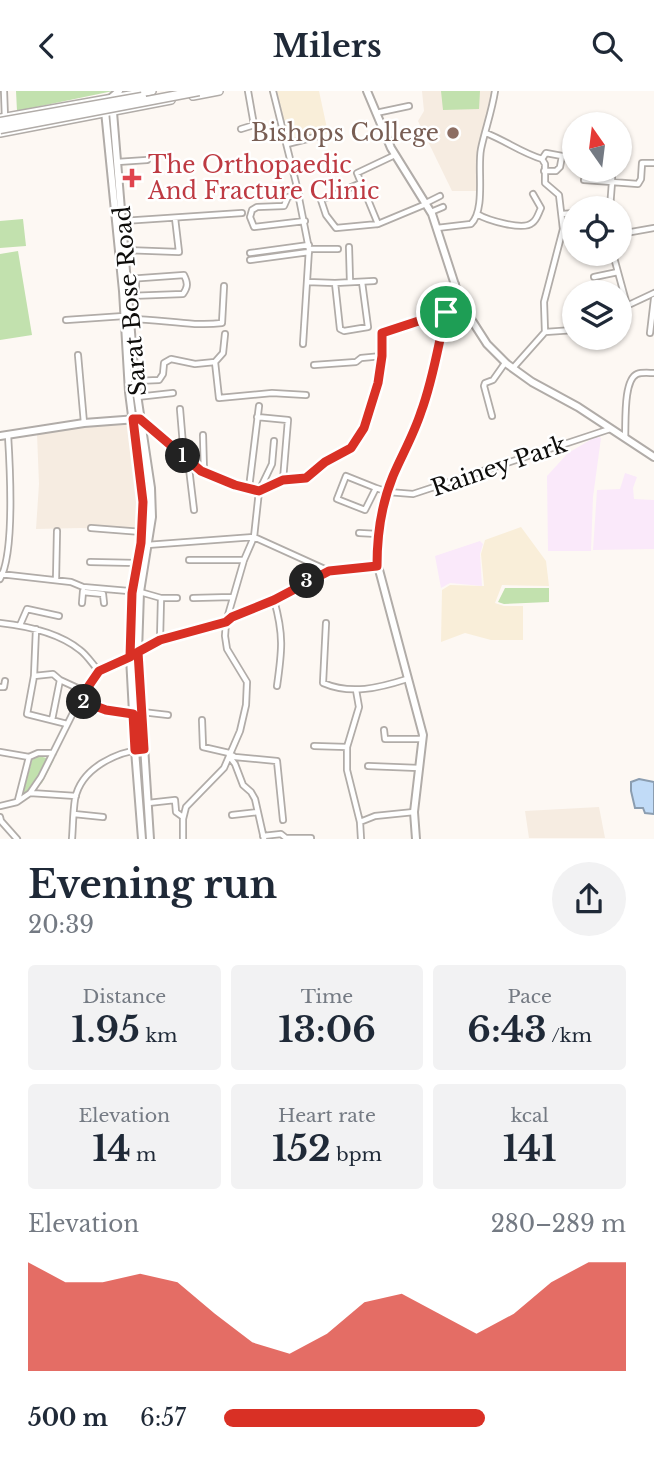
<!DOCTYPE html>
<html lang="en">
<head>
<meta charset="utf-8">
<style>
  :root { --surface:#fff; --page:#f2f2f3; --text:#1f2937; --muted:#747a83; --accent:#d93025 }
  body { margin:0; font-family:"Libre Baskerville",serif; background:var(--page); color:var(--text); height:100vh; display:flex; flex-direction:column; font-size:26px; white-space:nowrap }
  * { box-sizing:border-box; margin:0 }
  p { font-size:23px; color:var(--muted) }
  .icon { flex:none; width:38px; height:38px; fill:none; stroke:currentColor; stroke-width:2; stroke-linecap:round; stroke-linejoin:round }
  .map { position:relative; height:748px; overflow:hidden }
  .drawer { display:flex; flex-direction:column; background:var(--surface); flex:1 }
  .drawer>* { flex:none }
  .needle { width:46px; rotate:346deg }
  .tools { position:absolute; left:562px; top:21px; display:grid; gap:14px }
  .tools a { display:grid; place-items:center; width:70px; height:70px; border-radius:50%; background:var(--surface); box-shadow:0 2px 5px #0004; font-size:35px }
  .pin { position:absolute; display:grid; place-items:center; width:60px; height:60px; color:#fff; margin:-30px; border:4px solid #fff; border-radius:50%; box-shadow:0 2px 7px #0007 }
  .km { position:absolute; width:35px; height:35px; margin:-18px; border-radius:50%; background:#222; color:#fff; font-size:19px; line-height:35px; text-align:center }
  .round { display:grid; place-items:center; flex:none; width:74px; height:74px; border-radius:37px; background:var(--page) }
  .summary { display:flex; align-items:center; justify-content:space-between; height:119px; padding:0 28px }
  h1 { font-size:38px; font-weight:700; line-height:52px }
  .metrics { display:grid; grid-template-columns:repeat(3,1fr); gap:10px; height:119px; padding:7px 28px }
  .metrics div { display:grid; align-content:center; border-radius:7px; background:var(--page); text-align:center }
  .metrics b { font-size:35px; font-weight:700 }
  .metrics small { font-size:19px; font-weight:400 }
  .metrics p { font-size:19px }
  .chart { height:196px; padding:14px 28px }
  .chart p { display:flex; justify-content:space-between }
  .chart svg { width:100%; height:126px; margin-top:7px; fill:var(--accent); opacity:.7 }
  ul { padding:0 28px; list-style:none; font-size:23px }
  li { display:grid; grid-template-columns:112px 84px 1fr; align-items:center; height:52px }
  li i { height:18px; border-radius:9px; background:var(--accent) }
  header { display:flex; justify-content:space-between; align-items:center; height:91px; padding:0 28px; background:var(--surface); font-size:32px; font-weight:700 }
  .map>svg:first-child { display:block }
  .commercial { fill:#f9eed9 }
  .industrial { fill:#fae9fa }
  .built { fill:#f6ece1 }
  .green { fill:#c2e1ae }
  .water { fill:#c1dbf7; stroke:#8b9db0; stroke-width:2 }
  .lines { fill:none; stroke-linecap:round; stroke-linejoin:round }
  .street-casing { stroke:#b1aca8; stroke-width:8 }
  .secondary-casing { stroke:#b1aca8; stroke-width:10 }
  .primary-casing { stroke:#b1aca8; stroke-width:10 }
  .street { stroke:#fff; stroke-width:4.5 }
  .secondary { stroke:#fff; stroke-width:6 }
  .primary { stroke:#fff; stroke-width:7 }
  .highway-bridge-casing { stroke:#b1aca8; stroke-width:11; stroke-linecap:butt }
  .highway-bridge { stroke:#fff; stroke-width:8 }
  .route-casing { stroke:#fff; stroke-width:14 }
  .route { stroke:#d93025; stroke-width:9 }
  .education-dot { fill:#8d6e63; stroke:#fff; stroke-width:2.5 }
  .health-dot { fill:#e0444e; stroke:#fff; stroke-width:2.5 }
  .labels { text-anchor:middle; stroke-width:5; stroke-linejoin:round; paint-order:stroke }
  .education-label { font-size:23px; fill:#785e54; stroke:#fff; text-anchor:end }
  .health-label { font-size:23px; fill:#be3a42; stroke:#fff; text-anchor:start }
  .street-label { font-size:23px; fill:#0e0d0b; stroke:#fff }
</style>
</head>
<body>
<header><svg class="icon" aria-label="back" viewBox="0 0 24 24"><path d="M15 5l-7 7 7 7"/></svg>Milers<svg class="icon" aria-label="search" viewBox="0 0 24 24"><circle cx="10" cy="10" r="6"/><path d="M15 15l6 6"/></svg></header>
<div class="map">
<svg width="654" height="748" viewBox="0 0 654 748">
  <rect width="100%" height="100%" fill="#fdf8f3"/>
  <path class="commercial" d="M277,0H319L328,42L289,52Z
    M521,436L546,470L549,495L502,494L495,512L504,515H523V549H491L465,542L441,551L442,499L450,494L484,495L481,463L485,449Z"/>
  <path class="industrial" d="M597,345L601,347L593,406L591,460H548L547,385L568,362Z
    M625,382L637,386L633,397L634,408L654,409V458L593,459L597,399L620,398Z
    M480,450L483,453L480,463L482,495L450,492L441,497L435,465Z"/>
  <path class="built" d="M422,0H493L489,24L480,53L477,100H452L418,30L424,20Z
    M135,326L149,412L144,440L81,437L36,438L39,393L37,343Z
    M599,716L605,747H529L525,720Z"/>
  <path class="green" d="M16,0H113L17,20Z
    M441,0H480L479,18L443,19Z
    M23,128L26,155L0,157V130Z
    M18,160L32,244L0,249V163Z
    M505,497H549V511L504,513L498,511Z
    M39,665L54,669L42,692L22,707L32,669Z"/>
  <path class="water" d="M639,688L654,691V723L645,722L643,717H635L631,700V691Z"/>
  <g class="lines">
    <defs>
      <path id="street" d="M4,0L5,27
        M273,0L296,92L309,158L303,253
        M376,22L409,15
        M241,38L254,34L248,0
        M486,42C506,50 522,62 542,68L545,73V92L559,104L563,138L544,211L545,241
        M287,53L315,46
        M542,68L546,62L562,65L560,76L556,80H544
        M117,71L147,69
        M584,89L612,91V79
        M361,92L321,109L326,124L336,137L378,133L426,113
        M299,103L288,106L284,115L257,116L252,119L250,126L254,136L305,130
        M426,112L440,105
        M610,117L612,91L638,93L641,88L642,72H654
        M431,121L443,116
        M477,123C487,129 523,140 532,132C537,129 538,123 541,117L533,103
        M563,123L574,122
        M123,130L242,122
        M378,133L357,82L395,64
        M437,137L471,133C486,118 477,78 481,58C485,39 492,20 495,0
        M620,143L654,137
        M349,156L350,191
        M309,158H338
        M125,159L179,161L175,127
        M250,162L309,154
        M613,163L627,214
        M250,169L309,161
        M594,186L618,181
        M128,188L184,184C188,192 188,196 183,203L129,205
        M136,188V204
        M307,191L335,192L374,190
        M335,192L340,238L344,240L368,236L362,191
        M620,218L654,202
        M131,228C161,228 192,236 222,232L224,195
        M66,229L124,225
        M650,242L654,208
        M78,264L84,332
        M215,271L219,307L272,302L306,304
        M314,274L356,271L361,267L382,265
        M513,277L545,241L574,239
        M135,290L159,289L163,283L164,272L171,268L195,273L215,271L223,262L225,243
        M137,306L173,302
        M180,318L184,366
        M492,325L484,295L485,292L493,289L505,272
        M257,326L288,329L283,389
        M141,329L201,380L235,394L259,400L283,389L306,387L325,371L350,357L364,337L378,292L382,265L381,242L446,221
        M203,344L204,381
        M625,347C626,333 623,289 637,283C642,281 649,282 654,282
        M188,369L194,419
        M249,397L259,315
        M376,397L346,385L337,408L365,419L376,397L388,401L413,403L610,338
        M91,437L142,441
        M359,442L378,443
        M147,454L254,446L329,480L378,475
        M189,469H244
        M90,471L137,472
        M0,483L71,491L83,496L140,501L161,507H177
        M0,488C15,462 10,376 8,344
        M56,489L57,440
        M83,501L103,503L104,512
        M193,507L232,506
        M274,509C284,544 282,560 277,595
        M82,512L83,500
        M0,532C27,535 58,541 80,559C87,564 93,574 99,580
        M326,532L323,592C351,604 379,597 407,588
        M20,534L27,518L59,525
        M36,538L34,585L53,583L60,589L84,600
        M160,549L161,507
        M34,585L27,623L67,633
        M0,596H4L5,590
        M356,599L359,616L347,656V679L360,731L361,748
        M80,609L106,619L133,623
        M142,621L168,624
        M52,629L60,589
        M202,629L203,656L229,662L235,666L277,670L283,729
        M384,639L385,648H422
        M314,655L347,656
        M0,661L29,666
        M229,665L235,673L243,694L251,701L255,708L264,748
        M368,675L419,677
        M30,702L76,705
        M18,709L29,666L38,662H53
        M148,712L175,709L176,721L183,726
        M0,715L17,711L30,702L41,686L84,600L99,580L160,549L226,531L232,526L274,509L329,480
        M74,723L103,726
        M232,724L258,721
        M0,726L1,730L17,748
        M360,731L375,725L414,721
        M263,745L281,743L286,747H311
        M72,748C73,735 73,721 75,708C81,677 116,661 144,658
        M183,748V728L186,716L224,677L240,640L246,614L247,591L227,558L225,545L226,531L244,469L254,446L259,400L272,373L274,350"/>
      <path id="secondary" d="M119,0L112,6L113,21L135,290L151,397L152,426L140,501L138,561L150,748
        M367,0L391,57L432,123L457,200L469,225L487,253L507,273L532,291L578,316L654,366
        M105,20L123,200L129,301L143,411L141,452L132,502L130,566L135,659L142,748
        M0,345L84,332L137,328
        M416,748L414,721L423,644L378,475V441L392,387L418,331L428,302L446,221L455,193"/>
      <path id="primary" d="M193,5L219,0
        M0,27L152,0
        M0,42L171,9"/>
    </defs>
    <use href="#street" class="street-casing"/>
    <use href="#secondary" class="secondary-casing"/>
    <use href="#primary" class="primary-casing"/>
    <use href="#street" class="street"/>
    <use href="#secondary" class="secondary"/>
    <use href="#primary" class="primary"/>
    <defs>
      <path id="highway-bridge" d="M0,31L142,6
        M0,38L199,0"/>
    </defs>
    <use href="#highway-bridge" class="highway-bridge-casing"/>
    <use href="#highway-bridge" class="highway-bridge"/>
  </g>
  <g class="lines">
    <defs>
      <path id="route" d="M446,221C438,255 433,289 421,321C414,343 402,364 393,385C381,414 377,444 377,475L329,480L274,509L232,526L226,531L160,549L138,561L144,658L135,659L133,623L106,619L79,609L99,580L130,566L132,502L141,452L143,411L133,328H140L201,380L235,394L259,400L283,389L306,387L325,371L351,357L364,337L378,292L382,265V242Z"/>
    </defs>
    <use href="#route" class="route-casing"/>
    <use href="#route" class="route"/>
  </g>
  <circle class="education-dot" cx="453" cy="42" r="7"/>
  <path class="health-dot" d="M128.5 76.5h7v7h7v7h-7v7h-7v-7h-7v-7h7z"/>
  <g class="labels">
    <g class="education-label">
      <text x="439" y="50">Bishops College</text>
    </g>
    <g class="health-label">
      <text x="148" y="82">The Orthopaedic<tspan x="148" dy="26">And Fracture Clinic</tspan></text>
    </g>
    <g class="street-label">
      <text transform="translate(130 210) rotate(-95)" y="8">Sarat Bose Road</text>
      <text transform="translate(499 375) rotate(-19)" y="8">Rainey Park</text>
    </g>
  </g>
</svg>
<div class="tools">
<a><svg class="needle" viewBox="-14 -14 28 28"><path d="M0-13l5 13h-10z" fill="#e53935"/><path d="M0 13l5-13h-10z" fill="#747a83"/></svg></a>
<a><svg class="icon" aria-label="locate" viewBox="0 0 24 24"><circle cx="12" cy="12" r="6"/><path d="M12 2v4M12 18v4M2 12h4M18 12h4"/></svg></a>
<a><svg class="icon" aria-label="layers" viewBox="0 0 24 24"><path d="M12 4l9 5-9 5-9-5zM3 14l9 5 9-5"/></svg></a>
</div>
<div class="pin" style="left:446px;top:221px;background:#1e9e55"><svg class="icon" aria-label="arrive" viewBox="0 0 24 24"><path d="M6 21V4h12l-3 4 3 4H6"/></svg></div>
<b class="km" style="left:183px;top:365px">1</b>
<b class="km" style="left:84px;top:611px">2</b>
<b class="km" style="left:307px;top:490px">3</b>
</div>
<section class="drawer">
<div class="summary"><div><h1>Evening run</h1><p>20:39</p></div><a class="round"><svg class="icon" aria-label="share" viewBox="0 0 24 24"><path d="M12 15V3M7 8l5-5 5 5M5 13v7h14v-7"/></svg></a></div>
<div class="metrics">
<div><p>Distance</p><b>1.95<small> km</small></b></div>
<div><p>Time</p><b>13:06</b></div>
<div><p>Pace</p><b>6:43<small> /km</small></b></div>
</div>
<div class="metrics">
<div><p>Elevation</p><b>14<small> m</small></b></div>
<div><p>Heart rate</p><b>152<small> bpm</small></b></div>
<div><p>kcal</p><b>141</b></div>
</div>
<div class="chart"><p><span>Elevation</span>280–289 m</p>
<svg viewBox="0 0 160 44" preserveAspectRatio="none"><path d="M0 44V6L10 13L20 13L30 10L40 13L50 24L60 34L70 38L80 31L90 20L100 17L110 24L120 31L130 24L140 13L150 6L160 6V44z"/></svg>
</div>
<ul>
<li><b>500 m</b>6:57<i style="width:65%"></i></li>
</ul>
</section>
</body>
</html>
